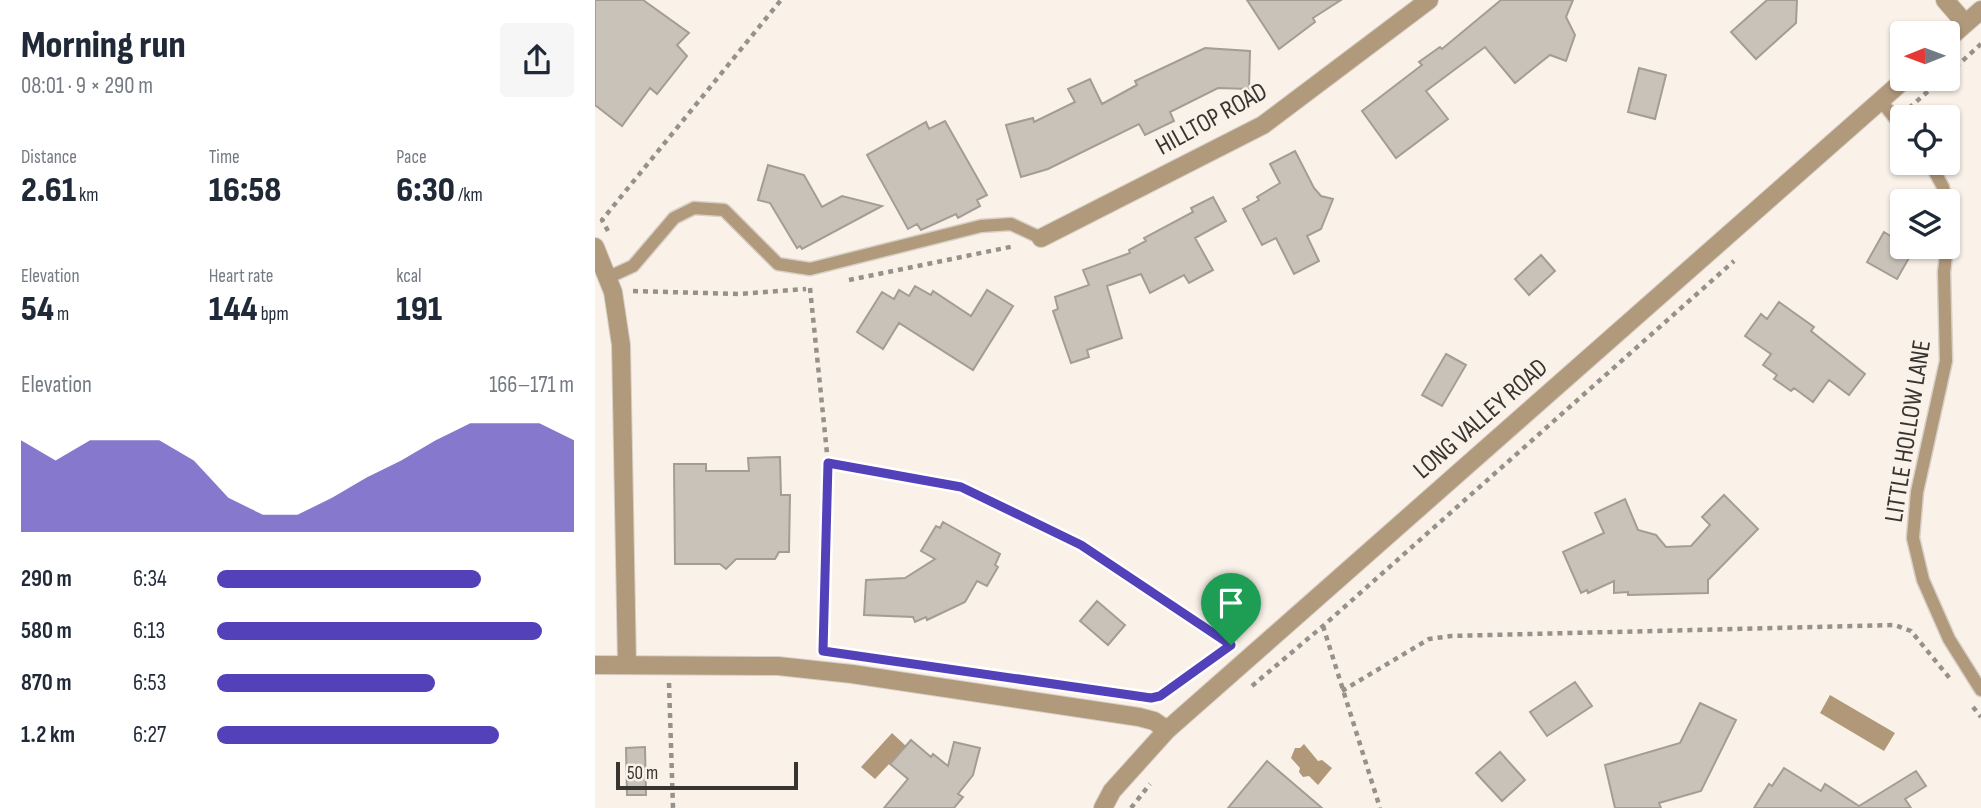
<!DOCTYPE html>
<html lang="en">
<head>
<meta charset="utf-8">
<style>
  :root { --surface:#fff; --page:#f6f6f7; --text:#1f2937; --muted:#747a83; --accent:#5341b9 }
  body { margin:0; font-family:"Sofia Sans Condensed",sans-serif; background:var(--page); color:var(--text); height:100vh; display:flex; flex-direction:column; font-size:26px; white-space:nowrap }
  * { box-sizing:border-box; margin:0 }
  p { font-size:23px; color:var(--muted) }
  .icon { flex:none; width:38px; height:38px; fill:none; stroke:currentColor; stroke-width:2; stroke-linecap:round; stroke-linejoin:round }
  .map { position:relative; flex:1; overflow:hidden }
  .side { display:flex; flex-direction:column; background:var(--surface); width:595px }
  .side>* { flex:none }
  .needle { width:46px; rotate:269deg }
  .controls { position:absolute; left:1295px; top:21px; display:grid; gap:14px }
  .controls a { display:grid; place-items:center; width:70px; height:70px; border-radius:7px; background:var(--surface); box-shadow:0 2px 5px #0004; font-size:35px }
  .scale { position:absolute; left:21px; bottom:18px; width:182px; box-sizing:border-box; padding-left:7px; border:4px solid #383531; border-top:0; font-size:19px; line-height:24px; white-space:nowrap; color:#383531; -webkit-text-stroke:5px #faf2e9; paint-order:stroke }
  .pin { position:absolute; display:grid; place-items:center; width:60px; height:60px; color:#fff; margin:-72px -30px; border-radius:50% 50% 50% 0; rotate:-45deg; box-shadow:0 0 7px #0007 }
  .pin .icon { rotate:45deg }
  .round { display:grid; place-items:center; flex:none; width:74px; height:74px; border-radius:7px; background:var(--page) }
  .overview { display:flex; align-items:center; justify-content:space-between; height:119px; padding:0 21px }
  h1 { font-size:38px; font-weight:800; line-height:52px }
  .figures { display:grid; grid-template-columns:repeat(3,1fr); gap:10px; height:119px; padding:7px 21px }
  .figures div { display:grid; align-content:center }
  .figures b { font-size:35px; font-weight:800 }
  .figures small { font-size:19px; font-weight:400 }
  .figures p { font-size:19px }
  .chart { height:196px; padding:14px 21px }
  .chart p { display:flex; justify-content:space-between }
  .chart svg { width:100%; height:126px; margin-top:7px; fill:var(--accent); opacity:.7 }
  ul { padding:0 21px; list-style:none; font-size:23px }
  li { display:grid; grid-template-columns:112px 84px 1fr; align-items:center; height:52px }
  li i { height:18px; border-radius:9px; background:var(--accent) }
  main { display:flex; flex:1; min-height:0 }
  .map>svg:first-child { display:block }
  .water { fill:#b19878 }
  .building { fill:#c9c2b9; stroke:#a49d95; stroke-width:2 }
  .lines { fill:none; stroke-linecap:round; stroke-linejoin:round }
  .service-casing { stroke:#d7d0c8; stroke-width:15 }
  .minor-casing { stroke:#d7d0c8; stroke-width:20 }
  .tertiary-casing { stroke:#d7d0c8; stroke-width:20 }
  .path { stroke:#97918b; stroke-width:4.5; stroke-dasharray:5 5; stroke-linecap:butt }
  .service { stroke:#b1997b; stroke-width:12 }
  .minor { stroke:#b1997b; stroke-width:18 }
  .tertiary { stroke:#b1997b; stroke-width:18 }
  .route-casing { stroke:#fff; stroke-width:14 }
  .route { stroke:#5341b9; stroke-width:9 }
  .labels { text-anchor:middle; stroke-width:5; stroke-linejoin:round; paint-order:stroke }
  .street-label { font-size:26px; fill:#383531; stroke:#faf2e9 }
</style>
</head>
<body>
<main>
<section class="side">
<div class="overview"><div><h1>Morning run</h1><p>08:01 · 9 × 290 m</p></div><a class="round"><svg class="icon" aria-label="share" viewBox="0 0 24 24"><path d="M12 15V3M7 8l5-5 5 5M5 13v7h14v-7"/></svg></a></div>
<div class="figures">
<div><p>Distance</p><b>2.61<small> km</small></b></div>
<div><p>Time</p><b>16:58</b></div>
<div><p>Pace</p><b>6:30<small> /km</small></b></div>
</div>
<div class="figures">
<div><p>Elevation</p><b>54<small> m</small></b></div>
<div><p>Heart rate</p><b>144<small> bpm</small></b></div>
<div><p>kcal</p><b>191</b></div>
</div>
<div class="chart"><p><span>Elevation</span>166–171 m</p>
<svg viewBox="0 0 160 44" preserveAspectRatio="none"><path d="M0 44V12L10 19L20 12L30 12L40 12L50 19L60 32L70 38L80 38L90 32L100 25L110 19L120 12L130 6L140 6L150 6L160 12V44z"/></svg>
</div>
<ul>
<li><b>290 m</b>6:34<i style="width:74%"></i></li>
<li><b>580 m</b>6:13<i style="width:91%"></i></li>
<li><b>870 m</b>6:53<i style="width:61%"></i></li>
<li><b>1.2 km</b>6:27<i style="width:79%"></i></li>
</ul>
</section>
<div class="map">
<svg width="1386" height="808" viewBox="0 0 1386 808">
  <rect width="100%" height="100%" fill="#faf2e9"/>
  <path class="water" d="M1235,695L1300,733L1289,751L1225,713Z
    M297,733L311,746L280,779L266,767Z
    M709,744L723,761L727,760L737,768L723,785L714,776L708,777L704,772L705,768L696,758L700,748H705Z"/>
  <path class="building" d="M0,0H48L94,33L82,45L92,56L62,94L55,88L27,126L0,105Z
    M652,0H746L718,18L720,22L684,49Z
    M906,0H978L971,17L980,35L971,61L955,55L920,83L890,47L831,91L853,119L801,158L767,111L827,65L824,62L845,47L847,49Z
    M1172,0H1202L1201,23L1161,59L1136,32Z
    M610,48L655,51L654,89L623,88L575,112L579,121L550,135L544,124L453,169L426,177L411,125L438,118L439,122L480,102L473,89L495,79L507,104L542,85L540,81Z
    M1044,68L1071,75L1060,119L1033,112Z
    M350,121L392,195L382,200L385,206L363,218L361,214L326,230L322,224L313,229L272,155L331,122L334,129Z
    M700,151L719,188L726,196L738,199L726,229L712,236L724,261L699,274L681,238L667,245L648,209L664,200L662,197L685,183L675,164Z
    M173,165L209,175L227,207L247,196L287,206L207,249L205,246L202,248L175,203L163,200Z
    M618,197L631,221L600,238L618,270L594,283L589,275L555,293L546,274L512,286L527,338L492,350L494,357L476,363L458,311L463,309L460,297L494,285L488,270L535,253L534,250L551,241L549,238L598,212L596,208Z
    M1289,232L1307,243V247L1319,249L1302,279L1272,262Z
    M946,255L960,271L934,295L920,279Z
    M320,286L336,295L338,291L376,316L392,290L418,306L378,370L304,323L288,349L262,332L287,292L299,299L304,290L314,296Z
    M1184,302L1219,327L1216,331L1270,374L1254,395L1234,380L1218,402L1199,388L1196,391L1179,379L1182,375L1168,365L1176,354L1150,336L1166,314L1172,319Z
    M851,354L871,365L847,406L827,395Z
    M185,457L186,495H195L194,552H184L180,559H141L131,569L125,564H80L79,464H111V471H154L153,458Z
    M1129,495L1163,529L1113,580V593L1033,595V592L1019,593V581L993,593L992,590L986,593L968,552L1009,533L1000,513L1030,499L1043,530L1061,535L1071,547L1096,546L1115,525L1107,517Z
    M348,522L405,554L400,565L403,567L392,586L382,581L370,602L332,620L331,617L320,622L318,617L269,615L271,580L310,578L340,559L326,551L341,526L345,528Z
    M502,601L530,625L513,645L485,621Z
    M980,682L997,706L952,736L935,712Z
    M1105,703L1141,720L1106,791L1064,803L1066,808H1020L1010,765L1085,743Z
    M316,740L336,757L338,754L353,766L359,742L385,748L378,775L363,794L368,797L359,808H289L313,779L295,764Z
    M50,747L51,795H32L31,748Z
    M905,752L930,780L907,801L881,773Z
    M672,761L727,808H633Z
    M1189,768L1226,791L1230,784L1264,806L1321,771L1331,786L1310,799L1316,808H1159L1174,784L1177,786Z"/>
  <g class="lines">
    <defs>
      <path id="service" d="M1286,101L1307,127
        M1335,163L1348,187L1351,201
        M1353,207L1355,217L1353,237
        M1352,247L1349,272L1351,361L1322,492L1318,538L1328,580L1354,639L1386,690
        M14,277L38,266L79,218L99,208L129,210L183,264L215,269L386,226L416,224L446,238"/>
      <path id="minor" d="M1350,0L1370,23
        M446,238L668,125L834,0
        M0,247L18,292L26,345L32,665
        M0,665L183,666L257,674L544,717L559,721L572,730"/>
      <path id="tertiary" d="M1353,39L1386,10
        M508,808L517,791L572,730L1310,79"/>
    </defs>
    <use href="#service" class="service-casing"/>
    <use href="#minor" class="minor-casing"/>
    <use href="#tertiary" class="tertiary-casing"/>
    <path class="path" d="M1353,74L1386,44
      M1314,108L1347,79
      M13,231L7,220L186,0
      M254,280L420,246
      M215,288L233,463L228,650
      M38,291L144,294L211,289
      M233,463L366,487L486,545L639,648
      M728,626L785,808
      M74,683L78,808
      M657,686L728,626L1139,261
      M747,691L834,639L856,636L1300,625L1316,631L1357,681
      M555,698L565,696L621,656
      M1378,707L1386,717
      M536,808L555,784"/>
    <use href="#service" class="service"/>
    <use href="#minor" class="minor"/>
    <use href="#tertiary" class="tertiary"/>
  </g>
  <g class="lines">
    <defs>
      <path id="route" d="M233,463L366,487L486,545L636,645L565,696L556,698L228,651Z"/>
    </defs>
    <use href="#route" class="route-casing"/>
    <use href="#route" class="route"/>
  </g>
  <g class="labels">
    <g class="street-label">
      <text transform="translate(616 118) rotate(-29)" y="9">HILLTOP ROAD</text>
      <text transform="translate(885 418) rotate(-41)" y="9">LONG VALLEY ROAD</text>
      <text transform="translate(1312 431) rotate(-81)" y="9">LITTLE HOLLOW LANE</text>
    </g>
  </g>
</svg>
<div class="controls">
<a><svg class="needle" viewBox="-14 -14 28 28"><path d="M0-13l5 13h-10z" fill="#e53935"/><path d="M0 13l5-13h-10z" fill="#747a83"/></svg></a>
<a><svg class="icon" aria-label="locate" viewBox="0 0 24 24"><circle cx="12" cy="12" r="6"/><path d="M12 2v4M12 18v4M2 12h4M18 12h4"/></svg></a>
<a><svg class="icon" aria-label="layers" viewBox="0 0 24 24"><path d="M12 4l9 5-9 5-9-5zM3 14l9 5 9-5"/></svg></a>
</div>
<div class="scale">50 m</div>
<div class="pin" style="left:636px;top:645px;background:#1e9e55"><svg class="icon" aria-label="arrive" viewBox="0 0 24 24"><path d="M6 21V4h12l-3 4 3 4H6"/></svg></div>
</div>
</main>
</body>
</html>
